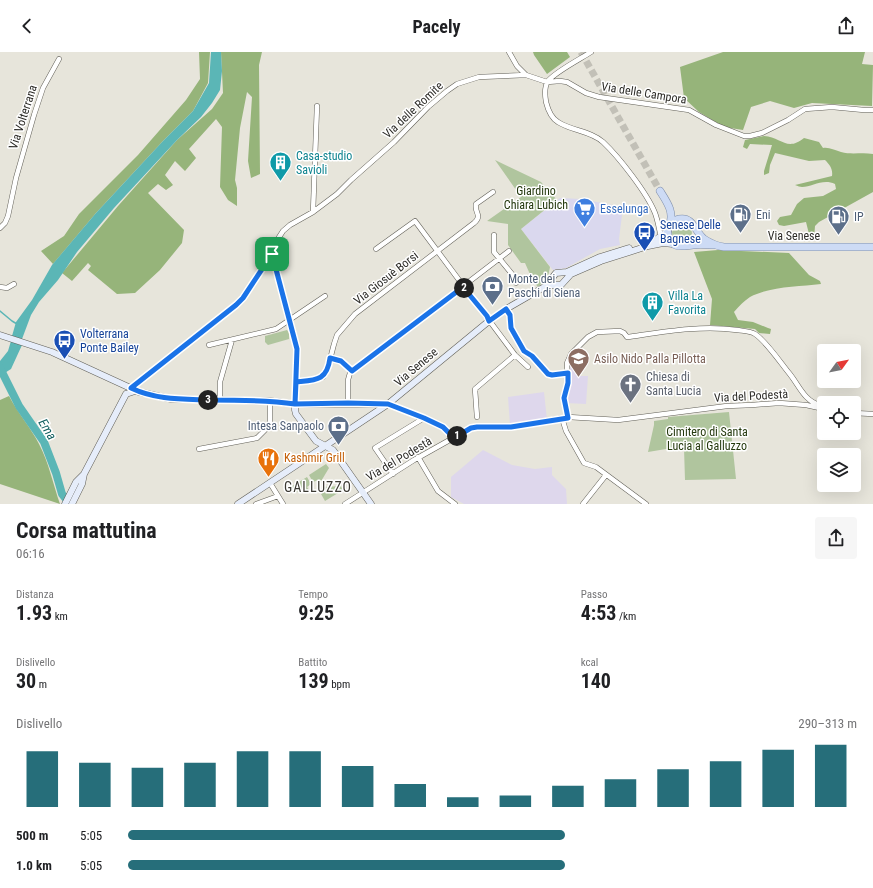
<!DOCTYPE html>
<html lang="it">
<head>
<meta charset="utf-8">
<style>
  :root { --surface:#fff; --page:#f6f6f6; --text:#202124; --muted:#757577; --accent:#266e7a }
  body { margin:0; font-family:"Roboto Condensed",sans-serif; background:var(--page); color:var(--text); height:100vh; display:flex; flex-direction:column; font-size:15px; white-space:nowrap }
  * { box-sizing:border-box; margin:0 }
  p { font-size:13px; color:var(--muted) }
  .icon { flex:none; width:22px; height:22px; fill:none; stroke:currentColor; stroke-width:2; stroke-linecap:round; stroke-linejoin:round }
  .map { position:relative; height:452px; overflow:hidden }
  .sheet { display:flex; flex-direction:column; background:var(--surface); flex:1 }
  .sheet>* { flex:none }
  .needle { width:26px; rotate:57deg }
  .buttons { position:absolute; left:817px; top:292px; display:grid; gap:8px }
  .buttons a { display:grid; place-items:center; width:44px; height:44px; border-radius:4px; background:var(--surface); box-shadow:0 4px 16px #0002; font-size:20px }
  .pin { position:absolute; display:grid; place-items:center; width:34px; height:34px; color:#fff; margin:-17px; border-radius:8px; box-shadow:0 2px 6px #0006 }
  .km { position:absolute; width:20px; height:20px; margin:-10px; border-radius:50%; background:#222; color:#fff; font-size:11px; line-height:20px; text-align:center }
  .round { display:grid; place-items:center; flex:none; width:42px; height:42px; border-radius:4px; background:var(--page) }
  .headline { display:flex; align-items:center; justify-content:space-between; height:68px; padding:0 16px }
  h1 { font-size:22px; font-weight:700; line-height:30px }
  .metrics { display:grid; grid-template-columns:repeat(3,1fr); gap:6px; height:68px; padding:4px 16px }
  .metrics div { display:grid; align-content:center }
  .metrics b { font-size:20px; font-weight:700 }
  .metrics small { font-size:11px; font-weight:400 }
  .metrics p { font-size:11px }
  .chart { height:112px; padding:8px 16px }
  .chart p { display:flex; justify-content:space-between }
  .chart svg { width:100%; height:72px; margin-top:4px; stroke:var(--accent); stroke-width:6 }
  ul { padding:0 16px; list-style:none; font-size:13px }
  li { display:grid; grid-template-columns:64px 48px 1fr; align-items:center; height:30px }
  li i { height:10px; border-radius:5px; background:var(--accent) }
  header { display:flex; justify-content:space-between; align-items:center; height:52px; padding:0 16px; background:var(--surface); font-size:18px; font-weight:700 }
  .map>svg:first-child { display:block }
  .commercial { fill:#dad8ee }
  .education { fill:#ded7ec }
  .green { fill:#b0c59e }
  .forest { fill:#96b47a }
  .water { fill:#5bb6b6 }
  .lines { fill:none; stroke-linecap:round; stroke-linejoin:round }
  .stream { stroke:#5bb6b6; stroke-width:1.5 }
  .river { stroke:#5bb6b6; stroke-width:8 }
  .primary-tunnel { stroke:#c2c0b7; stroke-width:7; stroke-dasharray:7 3.5; stroke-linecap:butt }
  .street-casing { stroke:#615f57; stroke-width:5.5 }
  .secondary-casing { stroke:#615f57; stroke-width:7 }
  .primary-casing { stroke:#7f8ea9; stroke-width:8 }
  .street { stroke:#fff; stroke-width:4.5 }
  .secondary { stroke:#e6edfa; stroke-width:6 }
  .primary { stroke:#cddbf5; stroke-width:7 }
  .route-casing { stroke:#fff; stroke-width:8 }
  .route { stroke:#1a73e8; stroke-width:5 }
  .labels { text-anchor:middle; stroke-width:3; stroke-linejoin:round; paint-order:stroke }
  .street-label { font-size:12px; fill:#2d2c28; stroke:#fff }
  .culture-label { font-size:12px; fill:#0d838f; stroke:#fff; text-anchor:start }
  .park-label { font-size:12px; fill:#25390e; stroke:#fff }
  .shop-label { font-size:12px; fill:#366cbe; stroke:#fff; text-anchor:start }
  .service-label { font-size:12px; fill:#4e5e75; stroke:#fff; text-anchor:start }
  .transit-label { font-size:12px; fill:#164399; stroke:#fff; text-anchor:start }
  .education-label { font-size:12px; fill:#785e54; stroke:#fff; text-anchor:start }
  .worship-label { font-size:12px; fill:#5b616d; stroke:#fff; text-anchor:start }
  .food-label { font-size:12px; fill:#c56008; stroke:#fff; text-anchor:start }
  .water-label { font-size:13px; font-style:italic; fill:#136061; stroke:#fff }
  .quarter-label { font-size:14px; letter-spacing:1px; fill:#3a3831; stroke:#fff }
</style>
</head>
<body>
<header><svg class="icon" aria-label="back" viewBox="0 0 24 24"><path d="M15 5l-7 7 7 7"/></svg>Pacely<svg class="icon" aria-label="share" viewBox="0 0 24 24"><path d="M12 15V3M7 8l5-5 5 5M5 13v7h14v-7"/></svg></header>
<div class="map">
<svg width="873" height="452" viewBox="0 0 873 452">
  <rect width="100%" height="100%" fill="#e7e5db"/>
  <path class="commercial" d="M560,146L581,147L623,155L619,187L620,193L600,197L566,216L553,218L521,177Z"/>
  <path class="education" d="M575,300L577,302V324H588L586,352L566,351L569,311Z
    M544,340L547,368L510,373L508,345Z
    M483,398L512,413L535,417L552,415V423L566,437L567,452H464L451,445V425Z"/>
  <path class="green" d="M495,108L541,130L557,148L521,177L550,215L548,225L538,235L533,229L525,211H521L508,193V172L487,169L521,145Z
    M672 181a10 10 0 1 1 20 0a10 10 0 1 1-20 0Z
    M287,278L289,281V287L268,293L265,290V284Z
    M729,360L736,427L685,428L684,396H672L648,400L654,373V369L668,367V365Z
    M326,412L329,416L320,431L318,428L313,430L309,423Z
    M307,425L311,432L307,435L309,438L292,440L289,436Z
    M341,434L343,438L325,449L321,442L325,439L323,435Z"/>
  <path class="forest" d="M199,0H210L208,31L193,59L163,89L96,161L53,212L41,199L64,184L79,162L138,103L186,48L200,27Z
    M221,0H262L259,13L260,122L251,126L248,109L252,45L247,40L240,76L235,128L237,136V154L228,148L220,135L222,75L216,67L189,97L196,106L185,119L175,109L165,123L173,133L166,138L158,132L148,141L184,178L182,191L160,218L135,241L117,242L88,218L91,214L88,211L72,229L62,221L118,154L177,88L212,57L223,41Z
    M533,0H567L570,5L547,22L534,3Z
    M723,0H865L862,12L873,13L872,54L812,51L794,56L770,49L751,55L743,78L724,75L699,60L684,46L680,15Z
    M764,84C781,85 787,100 804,86L819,90L823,96C829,95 834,98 841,100C852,103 862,100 873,102V140L819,170L815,174L814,187L810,186L806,170L784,174L779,173L777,169L780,165L791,163L797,152L804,146L823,144L836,137L835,132C823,126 812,135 802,135C800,135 798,134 795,133L832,124C833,117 830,113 825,108L809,109L775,101L770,113L769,121L764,123V119L772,93L750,92L747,97L743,95L745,88Z
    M718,198L789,201L809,223L820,229L821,232C798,235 771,234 750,245C744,249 739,254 734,260L738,268L753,270L768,276L771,277L770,282L759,281L755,277L710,273L712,247L694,200Z
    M9,344C18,361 31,376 39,392C49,411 53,432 60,452L0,432V348Z"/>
  <path class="water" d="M211,0H221L222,19L220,38L212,51L201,65L177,88L114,156L77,200L58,228L39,250L31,263L22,287L12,284L16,270L32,248L52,213L96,161L163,89L193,59L209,31Z
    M11,289L22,293L11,317L0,324V309L8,299Z"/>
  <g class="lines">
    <path class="stream" d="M0,259L12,269L17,272"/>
    <path class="river" d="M0,316L19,354L44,390L56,421L62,442L70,452"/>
    <path class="primary-tunnel" d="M581,0L660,139"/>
    <defs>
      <path id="street" d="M509,0L517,14L526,23
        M591,0C580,7 555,20 548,29C544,35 545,44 546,50C548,58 551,66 558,70C572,79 591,79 603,90C619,105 647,141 655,161C658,169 659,177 661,185
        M313,160L317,54
        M0,176L5,171L8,164L16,126L34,63L43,36L59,7
        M494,183V200L512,222L516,231
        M376,197L415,169L515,303L528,315
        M272,202L297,297L295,352
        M0,235L7,236L14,232
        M506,257L510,263L511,276L514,281L524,299L532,304L548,322L552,323L568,321
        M209,293L276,277L325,244
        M330,306L341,309L352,319
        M296,330L311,329L323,325L327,319L334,292L337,283L355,262L474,171C483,163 474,161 476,152L493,140
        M131,336L236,253L243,246L271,204L274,193L283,179L290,173L313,160L337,142L351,128L394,90L428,55L447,39L457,32L479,25L526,23L547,30L560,29L567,30L586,41L599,45L689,58L716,73L744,84H750L762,81L788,68L805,57L832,55L864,58H873
        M220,348V330L232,288
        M348,351V328L350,321L509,199
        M388,352L424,366L443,375L454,386
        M854,361L873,362
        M477,365L475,337L515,303
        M568,365L564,346L568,331L567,311L571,302L588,285L597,280L620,279L624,281L627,285C663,280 700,273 737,278C743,279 750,279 755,282C766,289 780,310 789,321C799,333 804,349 820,353
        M562,366L566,379L584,411L596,415L646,452
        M199,397L257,386L269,374L270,371V349
        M418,405L438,439L455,452
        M393,422L375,396L424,366
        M270,431L283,452
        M256,452L278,444
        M345,452L414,408L471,376L511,375L568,365L618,368L727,354L752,353L779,351L806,353L824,357
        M583,452L606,423"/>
      <path id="secondary" d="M651,191L668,179
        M546,234L556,221L567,220L600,205L629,196
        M0,283L52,300L137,339
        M126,342L135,339L171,347L270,349L295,352H388
        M295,352V358L296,362L316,389L333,398L371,452
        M65,452L76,430L83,423
        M72,452L82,432L84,422L126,342
        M238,452L388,352L489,269L506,257L546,234L552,233H561L571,222L601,209L648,194L663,191L673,192"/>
      <path id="primary" d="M660,139C667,150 675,161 669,174
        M715,193C707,193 700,192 693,193C683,194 673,197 669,186C667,182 667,178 669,174C671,170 675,168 679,167C693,164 695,180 704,187C710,191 717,194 724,195H873"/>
    </defs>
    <use href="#street" class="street-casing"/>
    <use href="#secondary" class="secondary-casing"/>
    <use href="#primary" class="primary-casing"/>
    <use href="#street" class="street"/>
    <use href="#secondary" class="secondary"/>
    <use href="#primary" class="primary"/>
  </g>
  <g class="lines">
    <defs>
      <path id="route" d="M272,202L297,297L295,352L348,351L388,352L424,366L443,375L454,386L471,376L477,375H511L568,366L564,346L568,331V321L552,323L548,322L532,304L524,299L511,276L510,263L506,257L489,269L487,264L463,235L352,319L341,309L330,306C327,329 316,328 296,330L295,352C266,348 238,348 209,348C182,347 156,348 131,336L236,253L243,246L272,202"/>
    </defs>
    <use href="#route" class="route-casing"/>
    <use href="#route" class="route"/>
  </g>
  <defs>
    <symbol id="building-pin" viewBox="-11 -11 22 30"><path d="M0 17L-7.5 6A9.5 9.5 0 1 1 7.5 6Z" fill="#0f9aa8" stroke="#fff"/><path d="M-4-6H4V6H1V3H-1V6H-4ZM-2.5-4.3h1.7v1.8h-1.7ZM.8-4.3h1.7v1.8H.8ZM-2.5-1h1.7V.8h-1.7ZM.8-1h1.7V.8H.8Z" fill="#fff"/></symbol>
    <symbol id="supermarket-pin" viewBox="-11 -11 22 30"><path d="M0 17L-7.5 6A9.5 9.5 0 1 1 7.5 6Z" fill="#3f7fe0" stroke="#fff"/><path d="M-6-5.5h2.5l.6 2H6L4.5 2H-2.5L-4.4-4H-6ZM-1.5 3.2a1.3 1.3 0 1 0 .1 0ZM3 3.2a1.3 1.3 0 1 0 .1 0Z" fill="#fff"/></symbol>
    <symbol id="fuel-pin" viewBox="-11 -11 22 30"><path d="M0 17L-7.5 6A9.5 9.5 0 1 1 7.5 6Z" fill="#5c6f8a" stroke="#fff"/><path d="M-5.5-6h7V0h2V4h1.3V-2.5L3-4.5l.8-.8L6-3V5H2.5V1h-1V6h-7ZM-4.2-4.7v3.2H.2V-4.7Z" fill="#fff"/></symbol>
    <symbol id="bus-pin" viewBox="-11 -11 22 30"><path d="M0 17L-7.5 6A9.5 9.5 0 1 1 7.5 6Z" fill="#1a4fb4" stroke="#fff"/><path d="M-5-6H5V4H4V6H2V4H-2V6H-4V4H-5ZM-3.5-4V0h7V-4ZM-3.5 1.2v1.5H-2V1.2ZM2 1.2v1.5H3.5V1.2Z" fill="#fff"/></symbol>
    <symbol id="bank-pin" viewBox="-11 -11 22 30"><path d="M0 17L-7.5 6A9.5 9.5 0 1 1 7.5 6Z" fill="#5c6f8a" stroke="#fff"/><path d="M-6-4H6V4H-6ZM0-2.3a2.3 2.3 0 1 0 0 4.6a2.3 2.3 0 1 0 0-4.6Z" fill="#fff"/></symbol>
    <symbol id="school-pin" viewBox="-11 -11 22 30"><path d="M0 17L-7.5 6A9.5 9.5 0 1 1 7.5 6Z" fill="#8d6e63" stroke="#fff"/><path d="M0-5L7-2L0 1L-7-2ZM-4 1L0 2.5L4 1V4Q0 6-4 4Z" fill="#fff"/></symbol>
    <symbol id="church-pin" viewBox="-11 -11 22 30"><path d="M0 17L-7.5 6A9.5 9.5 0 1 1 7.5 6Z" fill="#6b7280" stroke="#fff"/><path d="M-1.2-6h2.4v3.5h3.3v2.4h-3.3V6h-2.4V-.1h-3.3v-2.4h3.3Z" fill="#fff"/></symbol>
    <symbol id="restaurant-pin" viewBox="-11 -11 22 30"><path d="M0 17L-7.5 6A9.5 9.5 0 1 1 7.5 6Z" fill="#e8710a" stroke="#fff"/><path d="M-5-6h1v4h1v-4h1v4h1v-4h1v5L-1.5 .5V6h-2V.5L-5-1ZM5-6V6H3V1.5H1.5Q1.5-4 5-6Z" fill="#fff"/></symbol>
  </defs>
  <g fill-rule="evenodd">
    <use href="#building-pin" x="268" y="98" width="25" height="34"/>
    <use href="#supermarket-pin" x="572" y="144" width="25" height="34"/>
    <use href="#fuel-pin" x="728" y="150" width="25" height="34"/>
    <use href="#fuel-pin" x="826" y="152" width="25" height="34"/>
    <use href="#bus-pin" x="632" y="168" width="25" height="34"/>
    <use href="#bank-pin" x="480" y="222" width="25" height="34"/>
    <use href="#building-pin" x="640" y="238" width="25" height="34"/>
    <use href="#bus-pin" x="52" y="276" width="25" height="34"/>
    <use href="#school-pin" x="566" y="294" width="25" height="34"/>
    <use href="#church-pin" x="618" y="320" width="25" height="34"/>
    <use href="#bank-pin" x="326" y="362" width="25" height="34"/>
    <use href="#restaurant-pin" x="256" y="394" width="25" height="34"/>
  </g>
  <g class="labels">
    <g class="street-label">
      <text transform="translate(644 41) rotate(9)" y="4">Via delle Campora</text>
      <text transform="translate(413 58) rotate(-43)" y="4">Via delle Romite</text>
      <text transform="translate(23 65) rotate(-72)" y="4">Via Volterrana</text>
      <text x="794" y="188">Via Senese</text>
      <text transform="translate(386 226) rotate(-38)" y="4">Via Giosuè Borsi</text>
      <text transform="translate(416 315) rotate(-40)" y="4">Via Senese</text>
      <text transform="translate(751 344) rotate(-3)" y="4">Via del Podestà</text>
      <text transform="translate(399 407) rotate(-31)" y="4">Via del Podestà</text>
    </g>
    <g class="culture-label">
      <text x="296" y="108">Casa-studio<tspan x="296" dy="14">Savioli</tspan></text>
      <text x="668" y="248">Villa La<tspan x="668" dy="14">Favorita</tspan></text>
    </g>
    <g class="park-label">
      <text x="536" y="143">Giardino<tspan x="536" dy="14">Chiara Lubich</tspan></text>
      <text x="707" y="384">Cimitero di Santa<tspan x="707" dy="14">Lucia al Galluzzo</tspan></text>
    </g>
    <g class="shop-label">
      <text x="600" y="161">Esselunga</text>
    </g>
    <g class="service-label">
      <text x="756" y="167">Eni</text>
      <text x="854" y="169">IP</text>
      <text x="508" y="231">Monte dei<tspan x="508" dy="14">Paschi di Siena</tspan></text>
      <text x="324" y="378" text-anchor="end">Intesa Sanpaolo</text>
    </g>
    <g class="transit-label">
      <text x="660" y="177">Senese Delle<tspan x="660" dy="14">Bagnese</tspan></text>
      <text x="80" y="286">Volterrana<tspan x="80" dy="14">Ponte Bailey</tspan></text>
    </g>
    <g class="education-label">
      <text x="594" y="311">Asilo Nido Palla Pillotta</text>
    </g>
    <g class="worship-label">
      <text x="646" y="329">Chiesa di<tspan x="646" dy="14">Santa Lucia</tspan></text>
    </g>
    <g class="food-label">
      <text x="284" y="410">Kashmir Grill</text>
    </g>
    <g class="water-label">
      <text transform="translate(48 377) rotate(59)" y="5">Ema</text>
    </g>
    <g class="quarter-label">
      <text x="318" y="440">GALLUZZO</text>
    </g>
  </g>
</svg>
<div class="buttons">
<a><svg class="needle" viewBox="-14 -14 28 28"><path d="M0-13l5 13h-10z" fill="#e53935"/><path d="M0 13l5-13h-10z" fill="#757577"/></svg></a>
<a><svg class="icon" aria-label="locate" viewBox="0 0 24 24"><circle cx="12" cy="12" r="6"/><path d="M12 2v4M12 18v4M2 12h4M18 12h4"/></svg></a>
<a><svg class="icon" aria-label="layers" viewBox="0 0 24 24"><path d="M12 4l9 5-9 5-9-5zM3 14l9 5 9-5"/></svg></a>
</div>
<div class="pin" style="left:272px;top:202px;background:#1e9e55"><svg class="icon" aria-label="arrive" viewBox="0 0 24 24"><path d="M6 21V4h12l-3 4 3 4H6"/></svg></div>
<b class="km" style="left:457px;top:384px">1</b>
<b class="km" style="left:464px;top:236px">2</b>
<b class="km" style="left:208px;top:348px">3</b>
</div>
<section class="sheet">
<div class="headline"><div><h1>Corsa mattutina</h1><p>06:16</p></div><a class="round"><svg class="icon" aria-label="share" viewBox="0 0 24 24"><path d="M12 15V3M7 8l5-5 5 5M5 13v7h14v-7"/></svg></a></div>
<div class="metrics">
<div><p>Distanza</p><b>1.93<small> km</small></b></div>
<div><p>Tempo</p><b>9:25</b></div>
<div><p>Passo</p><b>4:53<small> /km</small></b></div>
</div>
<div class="metrics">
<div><p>Dislivello</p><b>30<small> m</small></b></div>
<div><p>Battito</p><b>139<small> bpm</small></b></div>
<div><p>kcal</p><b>140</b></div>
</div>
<div class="chart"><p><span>Dislivello</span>290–313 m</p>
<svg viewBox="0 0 160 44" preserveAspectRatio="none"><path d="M5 44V10M15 44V17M25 44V20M35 44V17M45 44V10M55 44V10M65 44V19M75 44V30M85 44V38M95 44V37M105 44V31M115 44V27M125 44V21M135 44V16M145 44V9M155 44V6"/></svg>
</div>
<ul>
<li><b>500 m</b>5:05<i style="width:60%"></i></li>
<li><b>1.0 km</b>5:05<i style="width:60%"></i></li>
</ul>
</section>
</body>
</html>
